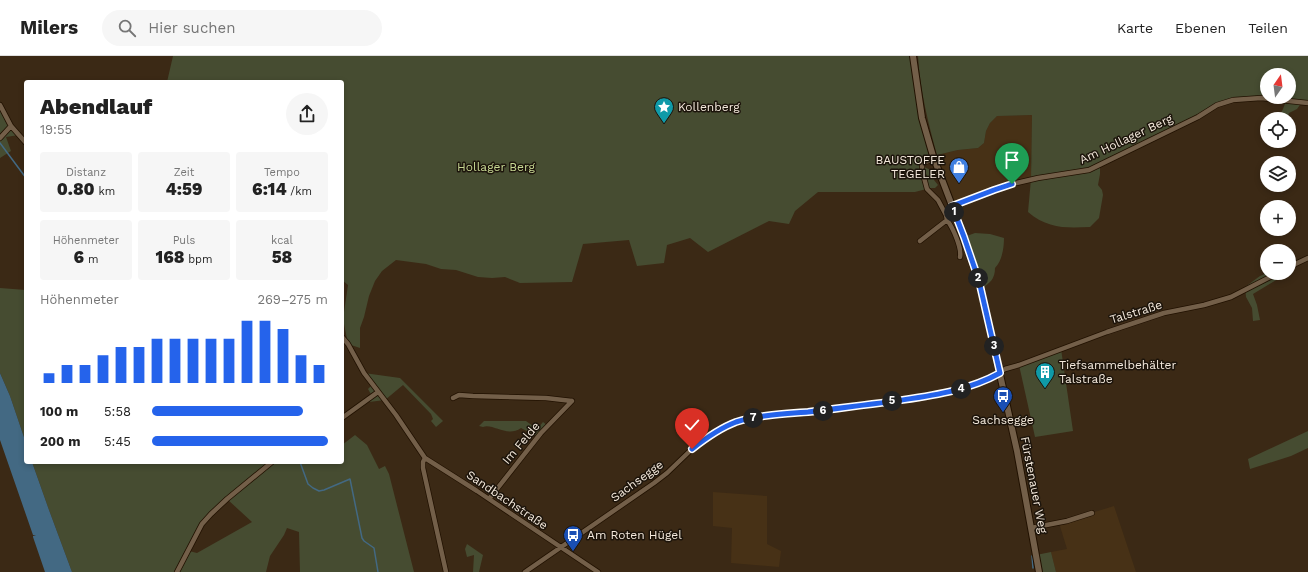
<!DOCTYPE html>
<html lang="de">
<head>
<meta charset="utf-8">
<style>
  :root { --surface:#fff; --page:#f6f6f6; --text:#222; --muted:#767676; --line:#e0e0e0; --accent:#2563eb }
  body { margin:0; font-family:"Work Sans",sans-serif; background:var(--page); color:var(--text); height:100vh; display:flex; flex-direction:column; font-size:15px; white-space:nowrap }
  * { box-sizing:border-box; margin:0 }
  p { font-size:13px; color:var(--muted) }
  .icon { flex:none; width:22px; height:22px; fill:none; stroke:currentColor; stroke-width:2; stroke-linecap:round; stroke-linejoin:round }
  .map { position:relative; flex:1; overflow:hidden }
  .panel { position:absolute; left:24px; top:24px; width:320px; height:384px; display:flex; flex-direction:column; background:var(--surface); border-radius:4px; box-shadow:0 2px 6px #0003 }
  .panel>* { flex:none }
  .needle { width:26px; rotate:14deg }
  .tools { position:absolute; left:1260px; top:12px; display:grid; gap:8px }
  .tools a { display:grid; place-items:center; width:36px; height:36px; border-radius:50%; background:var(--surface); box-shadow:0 2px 6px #0003; font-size:20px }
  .pin { position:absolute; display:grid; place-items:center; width:34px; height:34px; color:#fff; margin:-41px -17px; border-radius:50% 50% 50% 0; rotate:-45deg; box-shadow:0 0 4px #0007 }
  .pin .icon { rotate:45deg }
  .km { position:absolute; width:20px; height:20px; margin:-10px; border-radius:50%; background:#222; color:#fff; font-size:11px; line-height:20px; text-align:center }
  .round { display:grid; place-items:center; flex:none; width:42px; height:42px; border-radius:21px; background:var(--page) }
  .head { display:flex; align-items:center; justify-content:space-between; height:68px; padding:0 16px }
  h1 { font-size:22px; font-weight:800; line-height:30px }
  .metrics { display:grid; grid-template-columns:repeat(3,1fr); gap:6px; height:68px; padding:4px 16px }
  .metrics div { display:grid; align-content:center; border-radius:4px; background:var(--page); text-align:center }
  .metrics b { font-size:17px; font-weight:800 }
  .metrics small { font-size:11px; font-weight:400 }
  .metrics p { font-size:11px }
  .chart { height:112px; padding:8px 16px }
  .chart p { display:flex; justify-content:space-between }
  .chart svg { width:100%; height:72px; margin-top:4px; stroke:var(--accent); stroke-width:6 }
  ul { padding:0 16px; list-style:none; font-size:13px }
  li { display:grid; grid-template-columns:64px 48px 1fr; align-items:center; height:30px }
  li i { height:10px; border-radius:5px; background:var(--accent) }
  header { display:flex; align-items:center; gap:24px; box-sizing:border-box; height:56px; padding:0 20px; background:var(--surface); border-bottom:1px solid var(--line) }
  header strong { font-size:19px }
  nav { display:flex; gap:22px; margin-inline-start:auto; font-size:14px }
  .search { width:280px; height:36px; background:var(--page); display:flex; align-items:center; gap:10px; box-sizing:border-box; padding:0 14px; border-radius:22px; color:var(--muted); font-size:15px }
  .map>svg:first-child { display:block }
  .built { fill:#473116 }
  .green { fill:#464c31; fill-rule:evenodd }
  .water { fill:#436983 }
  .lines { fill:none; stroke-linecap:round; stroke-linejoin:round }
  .stream { stroke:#436983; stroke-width:1.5 }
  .minor-casing { stroke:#211100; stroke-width:6 }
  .tertiary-casing { stroke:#211100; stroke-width:8 }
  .minor { stroke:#735f49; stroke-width:4.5 }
  .tertiary { stroke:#735f49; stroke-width:6 }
  .route-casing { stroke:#fff; stroke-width:8 }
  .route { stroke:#2563eb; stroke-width:5 }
  .labels { text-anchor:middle; stroke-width:3; stroke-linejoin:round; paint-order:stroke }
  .poi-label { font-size:12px; fill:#f4e9dc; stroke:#1c140b; text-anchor:start }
  .street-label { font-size:12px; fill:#f4e9dc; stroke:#1c140b }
  .park-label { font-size:12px; fill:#c7d793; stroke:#1c140b }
</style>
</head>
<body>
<header>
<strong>Milers</strong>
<div class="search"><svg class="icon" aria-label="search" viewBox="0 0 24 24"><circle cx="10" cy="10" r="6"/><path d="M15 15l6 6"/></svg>Hier suchen</div>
<nav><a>Karte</a><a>Ebenen</a><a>Teilen</a></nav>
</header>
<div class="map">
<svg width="1308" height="516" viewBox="0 0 1308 516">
  <rect width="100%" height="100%" fill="#3b2915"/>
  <path class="built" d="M1032,59L1031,123L952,150L933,100L958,94L978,92L984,87L986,75L990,67L997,60Z
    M713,436L767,440V488L781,495L779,511L731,507L732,472L713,470Z
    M1114,450L1136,516H1056L1051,496L1067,493L1059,467Z"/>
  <path class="green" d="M173,0H913L917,31L934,103L922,107V110L935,116V121L934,124L938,129L935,132H930L915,136H818L795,155L789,168L769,165L708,196L690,182L667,189L664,207L637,210L629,184L583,188L572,226L520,227L505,221L492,222L478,221L456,214L441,213L426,208L396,204L382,215L375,225L369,240L364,261L360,272V292L348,288L343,263L348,229L342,224V26H167Z
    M918,0H1308V47L1302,46L1297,53L1289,57L1287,63H1278L1283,53L1286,45L1253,42L1217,49L1100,109V118L1098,129L1102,134L1103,139L1099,162L1090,171C1066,172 1048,173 1028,156L1031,123L1032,59L997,60L990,67L986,75L984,87L978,92L958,94L937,99C928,66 920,34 918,0ZM1267,19H1289V41H1267Z
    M0,49L19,79L6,81L11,95L0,102Z
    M975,177L990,178L1004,182C1004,192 1002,205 995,212C995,223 990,227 981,233L964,181Z
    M1267,217H1288L1253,238L1257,249L1260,264L1253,265L1252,252L1246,241L1245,231L1260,220Z
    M0,232L26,234V387L10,340L0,317Z
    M1061,293L1073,375L1035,381L1019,309Z
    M364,317L400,322L443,365L436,371L431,365L433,363L431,358L403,329L385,344L361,347L372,340L368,333L372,329Z
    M484,365H526L537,373L543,366L548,370L538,381L521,372C507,382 493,367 483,371L479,370Z
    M1308,375V392L1291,400L1250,413L1248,403Z
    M355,379L367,389L379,413L385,410L389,418L414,516H300L299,476L287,472L284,479L270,500L266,516H72L49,454L32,406H342V389ZM227,443L252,466L197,497L189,495L205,466Z
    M467,488L483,499L479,516H473L474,499L467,501L465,493Z
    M1051,496L1056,516H1039L1036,499Z"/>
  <path class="water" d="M0,317L10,340L26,387V406H32L49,454L72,516H45L33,481V480L36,479H33L0,384Z"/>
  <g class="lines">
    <path class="stream" d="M0,87L26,122
      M300,406L308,428L313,432L319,435L324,434L350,423L362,482L364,485L374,492L378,516
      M1032,500L1033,512"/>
    <defs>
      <path id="minor" d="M0,49L11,70L26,87
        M0,82L11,70
        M952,150L994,134L1012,128L1038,122L1089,114L1198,61L1217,49L1233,44L1261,42L1308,47
        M947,164C953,172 962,192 960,201
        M920,185L947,164L946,159L938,144L927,133L922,114V107L934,103
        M1289,211L1308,202
        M342,281L348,288L364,317L396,359L425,402L477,435L598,516
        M453,342L459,339L473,340L546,342L572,345
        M342,362L378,336
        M425,402L423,406V412L446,516
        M489,443L541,377L572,345
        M1031,472L1067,465L1092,457
        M177,516L202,468L211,458L227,443L272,406
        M525,516L654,427L667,417L692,393L706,383L720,374L737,366L760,361L829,354L947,337L969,330L993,321L1005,313L1019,309L1107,276L1164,257L1204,249L1231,241L1278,217"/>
      <path id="tertiary" d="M913,0L922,62L933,100L964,181L981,233L1017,395L1039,516"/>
    </defs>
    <use href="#minor" class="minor-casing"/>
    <use href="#tertiary" class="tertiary-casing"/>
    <use href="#minor" class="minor"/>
    <use href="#tertiary" class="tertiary"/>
  </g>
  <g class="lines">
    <defs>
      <path id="route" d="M692,393C706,382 720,372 736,366C759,359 784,358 808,356C835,353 862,349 889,346C927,340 966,336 1000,317L979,225L964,181L952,150L994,134L1012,128"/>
    </defs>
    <use href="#route" class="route-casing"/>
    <use href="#route" class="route"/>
  </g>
  <defs>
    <symbol id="sight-pin" viewBox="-11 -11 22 30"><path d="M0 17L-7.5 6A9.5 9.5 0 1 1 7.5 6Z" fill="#0f9aa8" stroke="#1c140b"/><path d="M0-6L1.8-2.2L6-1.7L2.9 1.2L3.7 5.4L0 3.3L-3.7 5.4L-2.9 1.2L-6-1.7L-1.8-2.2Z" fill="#fff"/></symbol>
    <symbol id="shop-pin" viewBox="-11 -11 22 30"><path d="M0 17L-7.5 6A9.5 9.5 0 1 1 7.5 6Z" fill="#3f7fe0" stroke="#1c140b"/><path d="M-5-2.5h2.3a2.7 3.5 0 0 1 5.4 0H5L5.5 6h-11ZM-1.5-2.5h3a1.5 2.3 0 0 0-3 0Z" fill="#fff"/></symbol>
    <symbol id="building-pin" viewBox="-11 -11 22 30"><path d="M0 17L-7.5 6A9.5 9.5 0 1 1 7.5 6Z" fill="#0f9aa8" stroke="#1c140b"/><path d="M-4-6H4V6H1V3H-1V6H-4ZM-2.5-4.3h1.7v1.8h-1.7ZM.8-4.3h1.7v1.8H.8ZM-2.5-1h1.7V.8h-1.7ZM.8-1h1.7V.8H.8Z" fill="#fff"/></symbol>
    <symbol id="bus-pin" viewBox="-11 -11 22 30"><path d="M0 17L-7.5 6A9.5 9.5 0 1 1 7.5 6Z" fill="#1a4fb4" stroke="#1c140b"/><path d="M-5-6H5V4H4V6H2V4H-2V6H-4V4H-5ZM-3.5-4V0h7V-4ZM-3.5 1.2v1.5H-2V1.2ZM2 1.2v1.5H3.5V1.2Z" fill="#fff"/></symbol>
  </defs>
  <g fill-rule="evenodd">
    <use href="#sight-pin" x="653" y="40" width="22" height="30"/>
    <use href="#shop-pin" x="948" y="100" width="22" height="30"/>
    <use href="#building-pin" x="1034" y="305" width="22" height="30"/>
    <use href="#bus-pin" x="992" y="329" width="22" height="30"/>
    <use href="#bus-pin" x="562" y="468" width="22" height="30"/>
  </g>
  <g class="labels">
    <g class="poi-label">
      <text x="678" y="55">Kollenberg</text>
      <text x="945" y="108" text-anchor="end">BAUSTOFFE<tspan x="945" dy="14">TEGELER</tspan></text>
      <text x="1059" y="313">Tiefsammelbehälter<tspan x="1059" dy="14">Talstraße</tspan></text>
      <text x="1003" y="368" text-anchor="middle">Sachsegge</text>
      <text x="587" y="483">Am Roten Hügel</text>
    </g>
    <g class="street-label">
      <text transform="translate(1126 83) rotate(-25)" y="4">Am Hollager Berg</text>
      <text transform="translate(1136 256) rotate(-17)" y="4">Talstraße</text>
      <text transform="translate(521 387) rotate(-50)" y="4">Im Felde</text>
      <text transform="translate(637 425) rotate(-36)" y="4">Sachsegge</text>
      <text transform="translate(1034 429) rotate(79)" y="4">Fürstenauer Weg</text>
      <text transform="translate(507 444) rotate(34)" y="4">Sandbachstraße</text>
    </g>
    <g class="park-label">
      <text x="496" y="115">Hollager Berg</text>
    </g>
  </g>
</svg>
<div class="tools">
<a><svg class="needle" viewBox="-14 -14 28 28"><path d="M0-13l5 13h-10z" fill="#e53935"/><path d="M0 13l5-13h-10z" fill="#767676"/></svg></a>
<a><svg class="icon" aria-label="locate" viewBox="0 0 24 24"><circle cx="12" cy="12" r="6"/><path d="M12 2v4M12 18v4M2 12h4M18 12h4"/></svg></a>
<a><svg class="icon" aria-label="layers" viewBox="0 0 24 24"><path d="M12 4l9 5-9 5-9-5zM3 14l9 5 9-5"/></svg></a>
<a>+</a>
<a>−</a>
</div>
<div class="pin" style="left:1012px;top:128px;background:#1e9e55"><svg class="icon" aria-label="arrive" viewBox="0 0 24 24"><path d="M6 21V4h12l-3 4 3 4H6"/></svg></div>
<div class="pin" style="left:692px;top:393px;background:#d93025"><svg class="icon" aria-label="check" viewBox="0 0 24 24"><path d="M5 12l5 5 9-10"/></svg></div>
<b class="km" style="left:954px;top:156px">1</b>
<b class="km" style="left:978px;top:222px">2</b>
<b class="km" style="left:994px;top:290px">3</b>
<b class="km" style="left:961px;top:333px">4</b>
<b class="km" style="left:892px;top:345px">5</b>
<b class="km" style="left:823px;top:355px">6</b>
<b class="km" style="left:753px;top:362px">7</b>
<section class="panel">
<div class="head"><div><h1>Abendlauf</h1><p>19:55</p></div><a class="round"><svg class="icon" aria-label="share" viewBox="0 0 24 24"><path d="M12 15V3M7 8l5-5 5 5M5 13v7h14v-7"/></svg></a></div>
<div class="metrics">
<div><p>Distanz</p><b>0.80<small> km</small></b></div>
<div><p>Zeit</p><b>4:59</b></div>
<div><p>Tempo</p><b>6:14<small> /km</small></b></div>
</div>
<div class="metrics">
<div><p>Höhenmeter</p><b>6<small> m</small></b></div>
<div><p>Puls</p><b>168<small> bpm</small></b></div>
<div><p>kcal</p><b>58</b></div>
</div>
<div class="chart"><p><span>Höhenmeter</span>269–275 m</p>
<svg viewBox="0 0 160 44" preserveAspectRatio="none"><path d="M5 44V38M15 44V33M25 44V33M35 44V27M45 44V22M55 44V22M65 44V17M75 44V17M85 44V17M95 44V17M105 44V17M115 44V6M125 44V6M135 44V11M145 44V27M155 44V33"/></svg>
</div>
<ul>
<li><b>100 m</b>5:58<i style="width:86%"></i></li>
<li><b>200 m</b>5:45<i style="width:100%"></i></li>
</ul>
</section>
</div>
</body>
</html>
